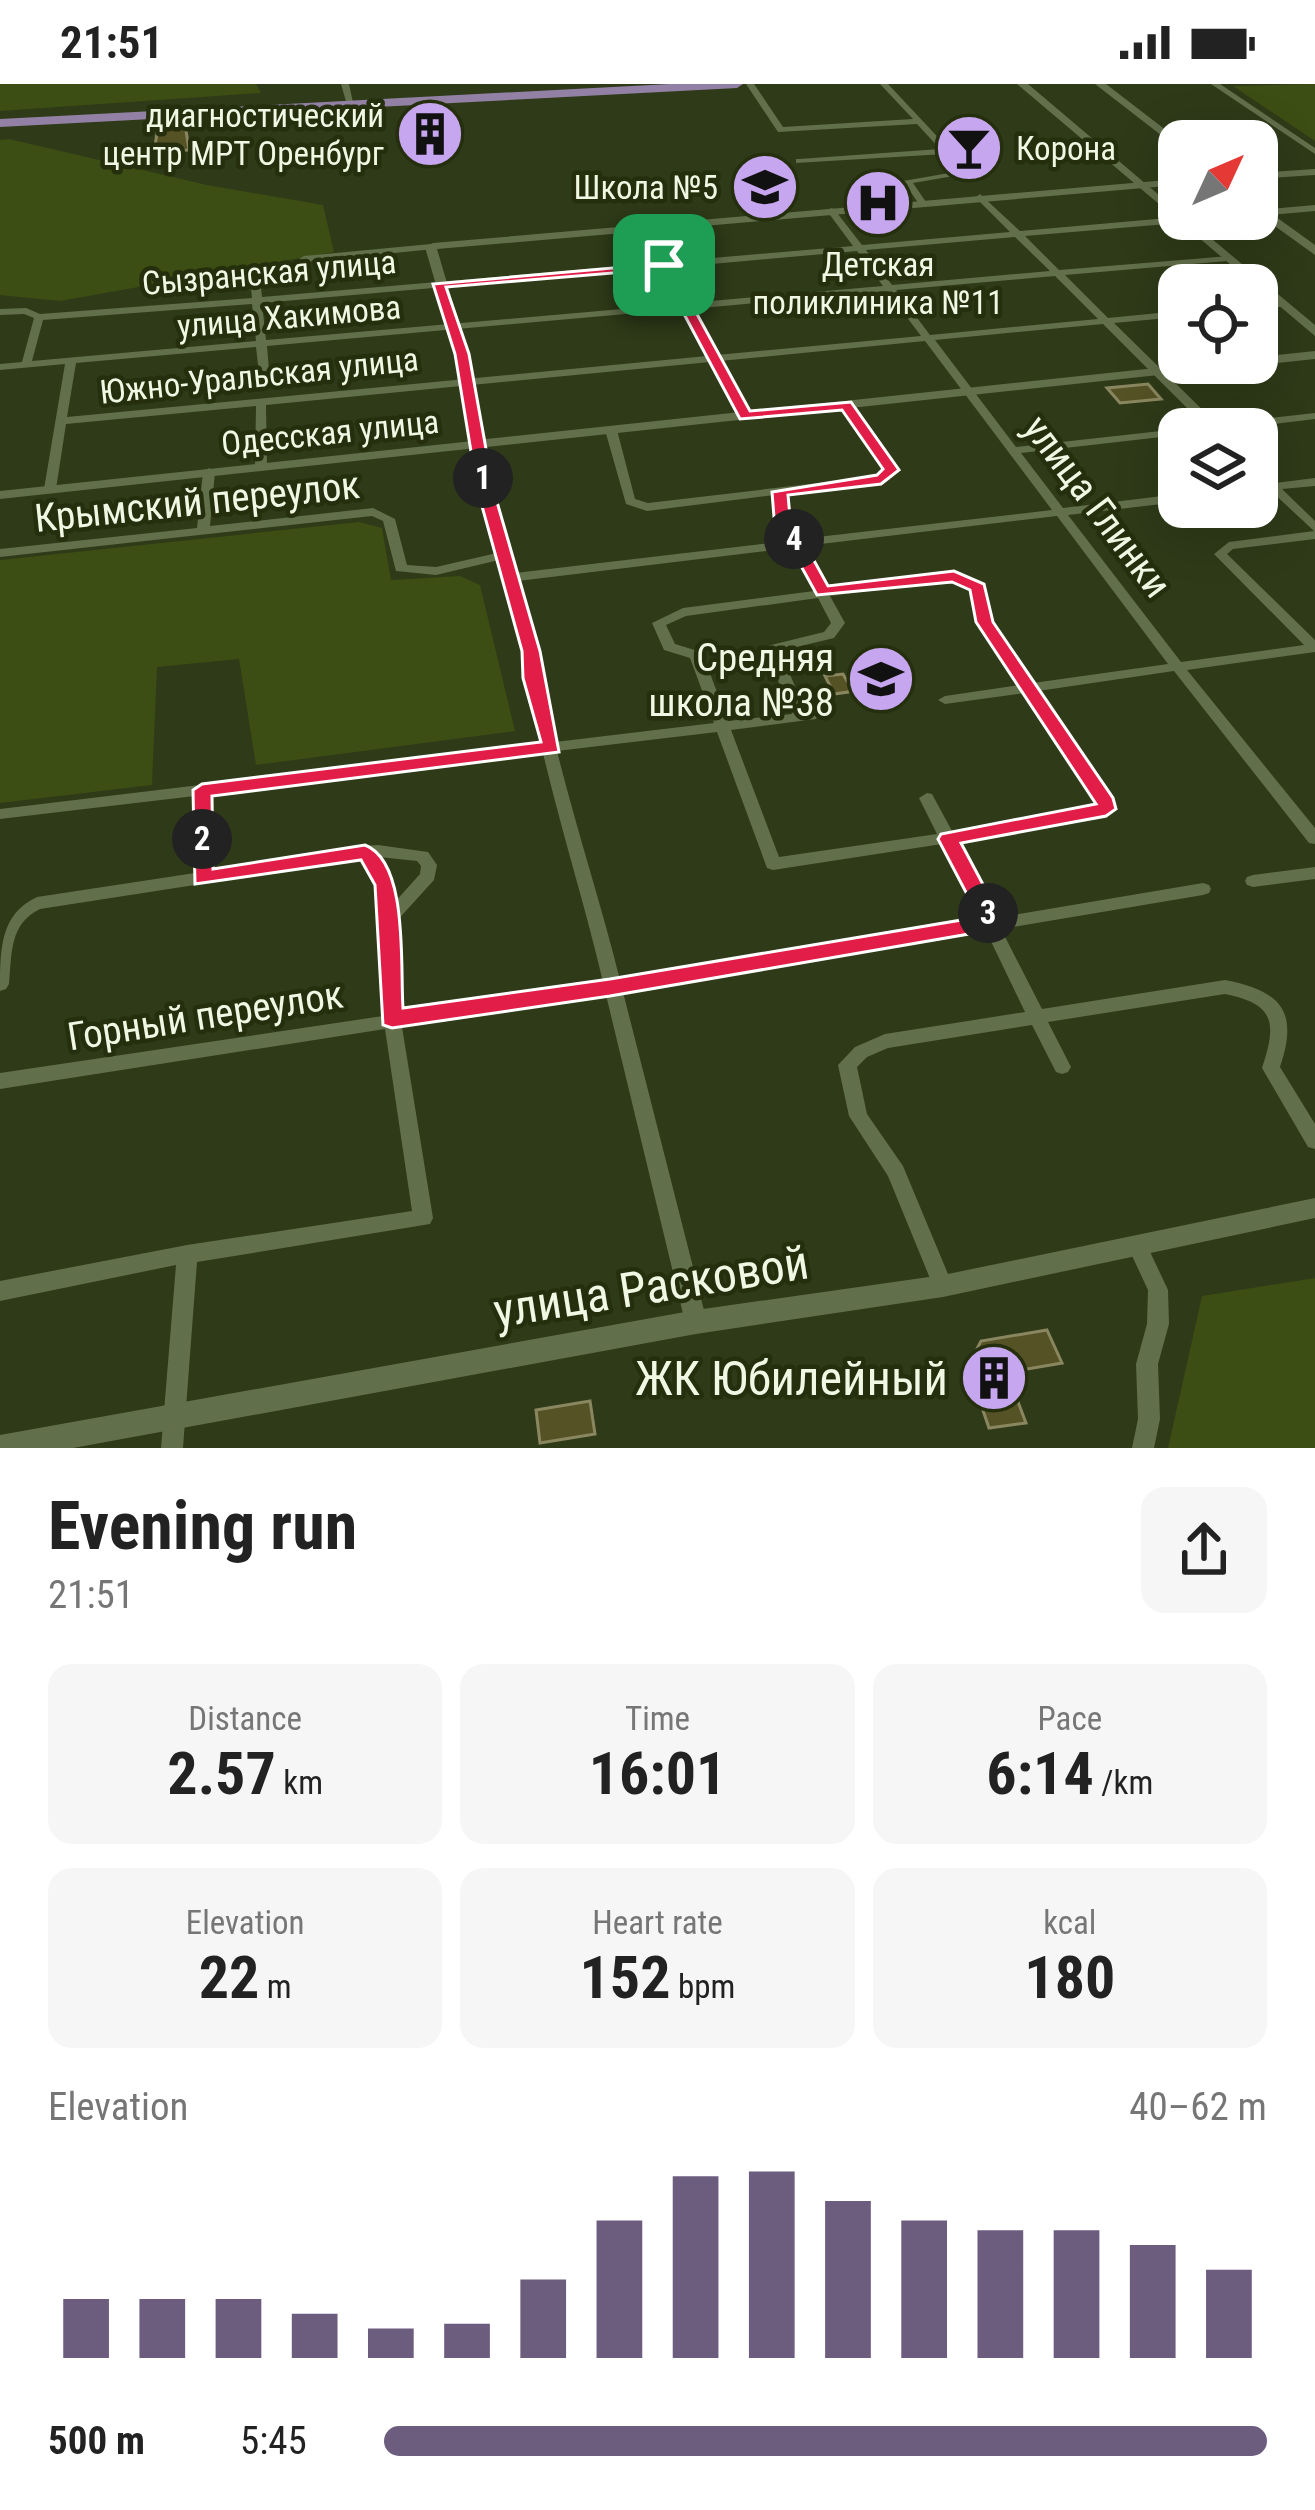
<!DOCTYPE html>
<html lang="en">
<head>
<meta charset="utf-8">
<style>
  :root { --surface:#fff; --page:#f6f6f6; --text:#222; --muted:#767676; --accent:#6c5d7f }
  body { margin:0; font-family:"Roboto Condensed",sans-serif; background:var(--page); color:var(--text); height:100vh; display:flex; flex-direction:column; font-size:45px; white-space:nowrap }
  * { box-sizing:border-box; margin:0 }
  p { font-size:39px; color:var(--muted) }
  .icon { flex:none; width:66px; height:66px; fill:none; stroke:currentColor; stroke-width:2; stroke-linecap:round; stroke-linejoin:round }
  .map { position:relative; height:1364px; overflow:hidden }
  .panel { display:flex; flex-direction:column; background:var(--surface); flex:1 }
  .panel>* { flex:none }
  .needle { width:78px; rotate:46deg }
  .controls { position:absolute; left:1158px; top:36px; display:grid; gap:24px }
  .controls a { display:grid; place-items:center; width:120px; height:120px; border-radius:24px; background:var(--surface); box-shadow:0 12px 48px #0002; font-size:60px }
  .pin { position:absolute; display:grid; place-items:center; width:102px; height:102px; color:#fff; margin:-51px; border-radius:24px; box-shadow:0 6px 18px #0006 }
  .km { position:absolute; width:60px; height:60px; margin:-30px; border-radius:50%; background:#222; color:#fff; font-size:33px; line-height:60px; text-align:center }
  .round { display:grid; place-items:center; flex:none; width:126px; height:126px; border-radius:24px; background:var(--page) }
  .overview { display:flex; align-items:center; justify-content:space-between; height:204px; padding:0 48px }
  h1 { font-size:66px; font-weight:700; line-height:90px }
  .metrics { display:grid; grid-template-columns:repeat(3,1fr); gap:18px; height:204px; padding:12px 48px }
  .metrics div { display:grid; align-content:center; border-radius:24px; background:var(--page); text-align:center }
  .metrics b { font-size:60px; font-weight:700 }
  .metrics small { font-size:33px; font-weight:400 }
  .metrics p { font-size:33px }
  .chart { height:336px; padding:24px 48px }
  .chart p { display:flex; justify-content:space-between }
  .chart svg { width:100%; height:216px; margin-top:12px; stroke:var(--accent); stroke-width:6 }
  ul { padding:0 48px; list-style:none; font-size:39px }
  li { display:grid; grid-template-columns:192px 144px 1fr; align-items:center; height:90px }
  li i { height:30px; border-radius:15px; background:var(--accent) }
  .status { display:flex; justify-content:space-between; align-items:center; height:84px; padding:0 60px; background:var(--surface); direction:ltr }
  .status svg { height:33px; fill:currentColor }
  .map>svg:first-child { display:block }
  .green { fill:#3c4e13 }
  .building { fill:#555226; stroke:#8a8760; stroke-width:3 }
  .lines { fill:none; stroke-linecap:round; stroke-linejoin:round }
  .minor { fill:#626f4b; fill-rule:evenodd }
  .tertiary { fill:#626f4b; fill-rule:evenodd }
  .secondary { fill:#626f4b; fill-rule:evenodd }
  .primary { fill:#9381a5; fill-rule:evenodd }
  .route { fill:#e11d48; stroke:#fff; stroke-width:3; fill-rule:evenodd }
  .labels { text-anchor:middle; stroke-width:9; stroke-linejoin:round; paint-order:stroke }
  .far-poi-label { font-size:33px; fill:#f0f8e4; stroke:#252f0d; text-anchor:end }
  .far-street-label { font-size:33px; fill:#f0f8e4; stroke:#252f0d }
  .street-label { font-size:39px; fill:#f0f8e4; stroke:#252f0d }
  .poi-label { font-size:39px; fill:#f0f8e4; stroke:#252f0d; text-anchor:end }
  .near-street-label { font-size:48px; fill:#f0f8e4; stroke:#252f0d }
  .near-poi-label { font-size:48px; fill:#f0f8e4; stroke:#252f0d; text-anchor:end }
</style>
</head>
<body>
<div class="status"><b>21:51</b><svg viewBox="0 0 49 12"><path d="M0 12V9h3v3zM5 12V6h3v6zM10 12V3h3v9zM15 12V0h3v12zM26 1h20v11H26zM47 4h2v5h-2z"/></svg></div>
<div class="map">
<svg width="1315" height="1364" viewBox="0 0 1315 1364">
  <rect width="100%" height="100%" fill="#2e3a18"/>
  <path class="green" d="M0,0H256L261,9L0,27Z
    M1315,0V57L1233,2Z
    M9,55L207,101L323,121L334,168L60,217L0,211V56Z
    M359,438L382,444L391,496L460,492L480,501L515,647L256,681L239,575L157,583L152,701L0,719V476Z
    M1315,1194V1364H1168L1202,1212Z"/>
  <path class="building" d="M185,40L189,66L154,69L158,42Z
    M1148,300L1161,315L1120,319L1107,304Z
    M893,582L903,600L834,610L825,592L843,590L847,597L878,593L873,585Z
    M1047,1246L1062,1279L1021,1286L1012,1302L1026,1339L989,1344L968,1282L981,1257Z
    M590,1317L595,1350L540,1359L536,1326Z"/>
  <g class="lines">
    <path class="minor" d="M341,0H349L354,23L347,21Z
      M746,0H754L783,43L913,35L880,0H888L949,65H953V69L971,89L913,99L926,118L922,121L919,120L903,97L961,87L945,70L796,79V75H799L940,65L917,40L778,48Z
      M1211,0H1220L1315,64V70Z
      M980,110L1020,147L1179,133L1195,135L1191,138L1025,152L1059,186L1230,172V176L1227,177L1065,191L1108,234L1179,227V233L1114,239L1217,340L1315,329V335L1233,345H1199L1205,342L1103,240L935,256L1016,363L1179,345H1181L1179,351L1021,369L1063,424L1179,410V418L1068,431L1181,578L1304,561L1214,470L1229,458L1314,447L1270,406L1257,408V400H1263L1257,394V383L1275,399L1315,394V402L1282,405L1315,437V455L1233,465L1227,470L1315,556V568L1187,586L1315,744V760L1309,759L1174,587L1038,607L1114,719V725L1106,734L957,757L995,834L1203,799L1209,801L1211,805L1209,809L1203,811L1001,845L1042,925L1225,896C1281,907 1299,927 1280,983L1315,1040V1065L1308,1063L1262,984C1277,939 1275,920 1225,910L1048,938L1071,983L1068,988L1062,990L1056,988L1032,941L888,964L867,973L857,983L867,1030L903,1082L953,1202L950,1209L943,1211L936,1209L888,1092L849,1032L838,981L855,963L885,950L1025,928L986,847L623,908L707,1238L704,1245L696,1248L688,1245L685,1238L606,911L402,943L433,1134L430,1140L197,1178L183,1364H161L176,1181L0,1217V1197L187,1161L412,1127L385,945L0,1005V989L383,932L375,789L362,775L40,825C9,840 12,870 9,900L6,905L0,907C0,865 0,830 37,813L195,789V712L0,735V725L540,660L525,594L524,567L505,497L501,494L503,491L499,476L436,491L396,487L383,437L372,432L0,473V465L197,444L203,388L209,384L215,388L210,442L373,424L395,435L407,481L436,483L497,469L479,404L474,359L480,356L486,359L491,404L515,489L788,457L776,433L774,411L647,427L626,420L605,346L611,343L617,346L635,415L648,419L878,392L885,385L841,321L846,318L850,319L897,386L881,399L786,410L788,433L800,455L1052,426L925,257L720,277L751,332L745,335L739,332L710,278L266,321L267,383L261,386L255,383L256,322L66,340L56,405L50,409L44,405L65,280L0,286V280L22,278L34,234L24,230L0,231V225L26,224L40,230L252,214L249,185L254,182L259,185L262,213L657,179L637,142L641,139L645,142L665,178L853,162L827,127L831,124L834,125L862,161L1010,148L977,115L976,113ZM1015,153L1050,187L892,201L866,166ZM857,167L883,202L688,219L668,184ZM659,184L679,220L266,256L262,219ZM1055,192L1098,235L930,251L896,206ZM887,207L921,252L717,271L691,225ZM252,220L256,257L32,277L43,236ZM682,225L707,272L67,333L76,279L256,263L260,298L265,301L270,298L267,262ZM1057,432L1168,580L1033,599L992,538L983,501L954,488L827,505L804,462ZM792,464L814,507L683,524L652,539L664,566L690,574L714,639L555,658L539,594L538,567L518,497ZM952,496L972,506L978,538L1020,601L945,612L938,616L945,620L1025,609L1098,719V724L952,747L932,710L927,709L919,714L937,750L779,773L731,646L816,635L818,632L816,629L806,628L780,567L834,554L845,539L830,512ZM818,514L831,539L824,548L767,562L765,565L792,630L728,637L703,571L701,568L675,560L666,541L686,532ZM717,648L767,784L773,786L942,760L980,836L620,896C601,819 576,744 557,667ZM543,669C561,746 585,821 603,898L401,929L394,840L434,796L437,781L428,768L378,761L365,762L211,787V710ZM379,773L417,777L421,782L420,790L393,820L391,787Z
      M1315,121V127L1257,132V126Z
      M431,160L436,163L434,165L304,178L299,175L304,172Z
      M1283,217L1288,220L1286,222L1257,226V220Z
      M1315,783V795L1253,803L1247,801L1245,797L1247,793L1253,791Z
      M1137,1152L1144,1155L1168,1206L1169,1240L1158,1280L1160,1335L1154,1364H1132L1138,1335L1136,1280L1147,1240L1148,1206L1127,1161L1130,1155Z"/>
    <path class="tertiary" d="M1315,85V91L1257,95V89Z
      M1179,95V101L437,165L468,270L486,355L1203,279H1245L1243,282L0,415V407L473,357L456,270L425,163L433,159Z
      M1315,267V275L1257,281L1252,279H1257V273Z
      M1315,1114V1134L943,1213L696,1250L73,1364H0V1351L696,1226L943,1191Z"/>
    <path class="secondary" d="M1017,0H1028L1179,128V135H1188L1315,241V252Z
      M1095,0H1106L1180,57L1179,65Z
      M1257,119L1315,161V171L1257,129Z"/>
    <path class="primary" d="M670,0H743L737,4L0,43V35Z"/>
  </g>
  <path class="route" d="M669,179L750,327L851,318L899,386L881,400L788,411L790,433L828,502L954,487L984,500L993,538L1113,714L1116,725L1106,732L961,759L1003,838L992,846L610,912L392,944L383,941L375,801L361,776L195,800L193,706L202,700L541,658L523,594L522,567L477,404L455,270L433,200ZM660,185L740,335L842,326L883,385L877,391L772,408L774,433L817,511L952,498L970,506L976,538L1096,720L941,750L938,755L979,833L610,895L403,924C400,883 409,778 365,761L213,785L212,712L559,668L540,567L493,404L469,270L446,203Z"/>
  <defs>
    <symbol id="building-disc" viewBox="-11 -11 22 22"><circle r="9.5" fill="#c7a6f0" stroke="#252f0d"/><path d="M-4-6H4V6H1V3H-1V6H-4ZM-2.5-4.3h1.7v1.8h-1.7ZM.8-4.3h1.7v1.8H.8ZM-2.5-1h1.7V.8h-1.7ZM.8-1h1.7V.8H.8Z" fill="#111"/></symbol>
    <symbol id="bar-disc" viewBox="-11 -11 22 22"><circle r="9.5" fill="#c7a6f0" stroke="#252f0d"/><path d="M-6-5H6L.8 .8V4.5H3.5V6h-7V4.5H-.8V.8Z" fill="#111"/></symbol>
    <symbol id="school-disc" viewBox="-11 -11 22 22"><circle r="9.5" fill="#c7a6f0" stroke="#252f0d"/><path d="M0-5L7-2L0 1L-7-2ZM-4 1L0 2.5L4 1V4Q0 6-4 4Z" fill="#111"/></symbol>
    <symbol id="hospital-disc" viewBox="-11 -11 22 22"><circle r="9.5" fill="#c7a6f0" stroke="#252f0d"/><path d="M-5-5h3v3.5h4V-5h3V5h-3V1.5h-4V5h-3Z" fill="#111"/></symbol>
  </defs>
  <g fill-rule="evenodd">
    <use href="#building-disc" x="392" y="12" width="76" height="76"/>
    <use href="#bar-disc" x="931" y="26" width="76" height="76"/>
    <use href="#school-disc" x="727" y="65" width="76" height="76"/>
    <use href="#hospital-disc" x="840" y="81" width="76" height="76"/>
    <use href="#school-disc" x="843" y="557" width="76" height="76"/>
    <use href="#building-disc" x="956" y="1256" width="76" height="76"/>
  </g>
  <g class="labels">
    <g class="far-poi-label">
      <text x="384" y="43">диагностический<tspan x="384" dy="38">центр МРТ Оренбург</tspan></text>
      <text x="1016" y="76" text-anchor="start">Корона</text>
      <text x="718" y="115">Школа №5</text>
      <text x="878" y="192" text-anchor="middle">Детская<tspan x="878" dy="38">поликлиника №11</tspan></text>
    </g>
    <g class="far-street-label">
      <text transform="translate(269 188) rotate(-5)" y="12">Сызранская улица</text>
      <text transform="translate(289 232) rotate(-5)" y="12">улица Хакимова</text>
      <text transform="translate(259 291) rotate(-6)" y="12">Южно-Уральская улица</text>
      <text transform="translate(330 348) rotate(-6)" y="12">Одесская улица</text>
    </g>
    <g class="street-label">
      <text transform="translate(197 417) rotate(-6)" y="14">Крымский переулок</text>
      <text transform="translate(1098 422) rotate(53)" y="14">улица Глинки</text>
      <text transform="translate(205 931) rotate(-9)" y="14">Горный переулок</text>
    </g>
    <g class="poi-label">
      <text x="834" y="587">Средняя<tspan x="834" dy="45">школа №38</tspan></text>
    </g>
    <g class="near-street-label">
      <text transform="translate(651 1202) rotate(-9)" y="17">улица Расковой</text>
    </g>
    <g class="near-poi-label">
      <text x="948" y="1311">ЖК Юбилейный</text>
    </g>
  </g>
</svg>
<div class="controls">
<a><svg class="needle" viewBox="-14 -14 28 28"><path d="M0-13l5 13h-10z" fill="#e53935"/><path d="M0 13l5-13h-10z" fill="#767676"/></svg></a>
<a><svg class="icon" aria-label="locate" viewBox="0 0 24 24"><circle cx="12" cy="12" r="6"/><path d="M12 2v4M12 18v4M2 12h4M18 12h4"/></svg></a>
<a><svg class="icon" aria-label="layers" viewBox="0 0 24 24"><path d="M12 4l9 5-9 5-9-5zM3 14l9 5 9-5"/></svg></a>
</div>
<div class="pin" style="left:664px;top:181px;background:#1e9e55"><svg class="icon" aria-label="arrive" viewBox="0 0 24 24"><path d="M6 21V4h12l-3 4 3 4H6"/></svg></div>
<b class="km" style="left:483px;top:394px">1</b>
<b class="km" style="left:202px;top:755px">2</b>
<b class="km" style="left:988px;top:829px">3</b>
<b class="km" style="left:794px;top:455px">4</b>
</div>
<section class="panel">
<div class="overview"><div><h1>Evening run</h1><p>21:51</p></div><a class="round"><svg class="icon" aria-label="share" viewBox="0 0 24 24"><path d="M12 15V3M7 8l5-5 5 5M5 13v7h14v-7"/></svg></a></div>
<div class="metrics">
<div><p>Distance</p><b>2.57<small> km</small></b></div>
<div><p>Time</p><b>16:01</b></div>
<div><p>Pace</p><b>6:14<small> /km</small></b></div>
</div>
<div class="metrics">
<div><p>Elevation</p><b>22<small> m</small></b></div>
<div><p>Heart rate</p><b>152<small> bpm</small></b></div>
<div><p>kcal</p><b>180</b></div>
</div>
<div class="chart"><p><span>Elevation</span>40–62 m</p>
<svg viewBox="0 0 160 44" preserveAspectRatio="none"><path d="M5 44V32M15 44V32M25 44V32M35 44V35M45 44V38M55 44V37M65 44V28M75 44V16M85 44V7M95 44V6M105 44V12M115 44V16M125 44V18M135 44V18M145 44V21M155 44V26"/></svg>
</div>
<ul>
<li><b>500 m</b>5:45<i style="width:100%"></i></li>
</ul>
</section>
</body>
</html>
